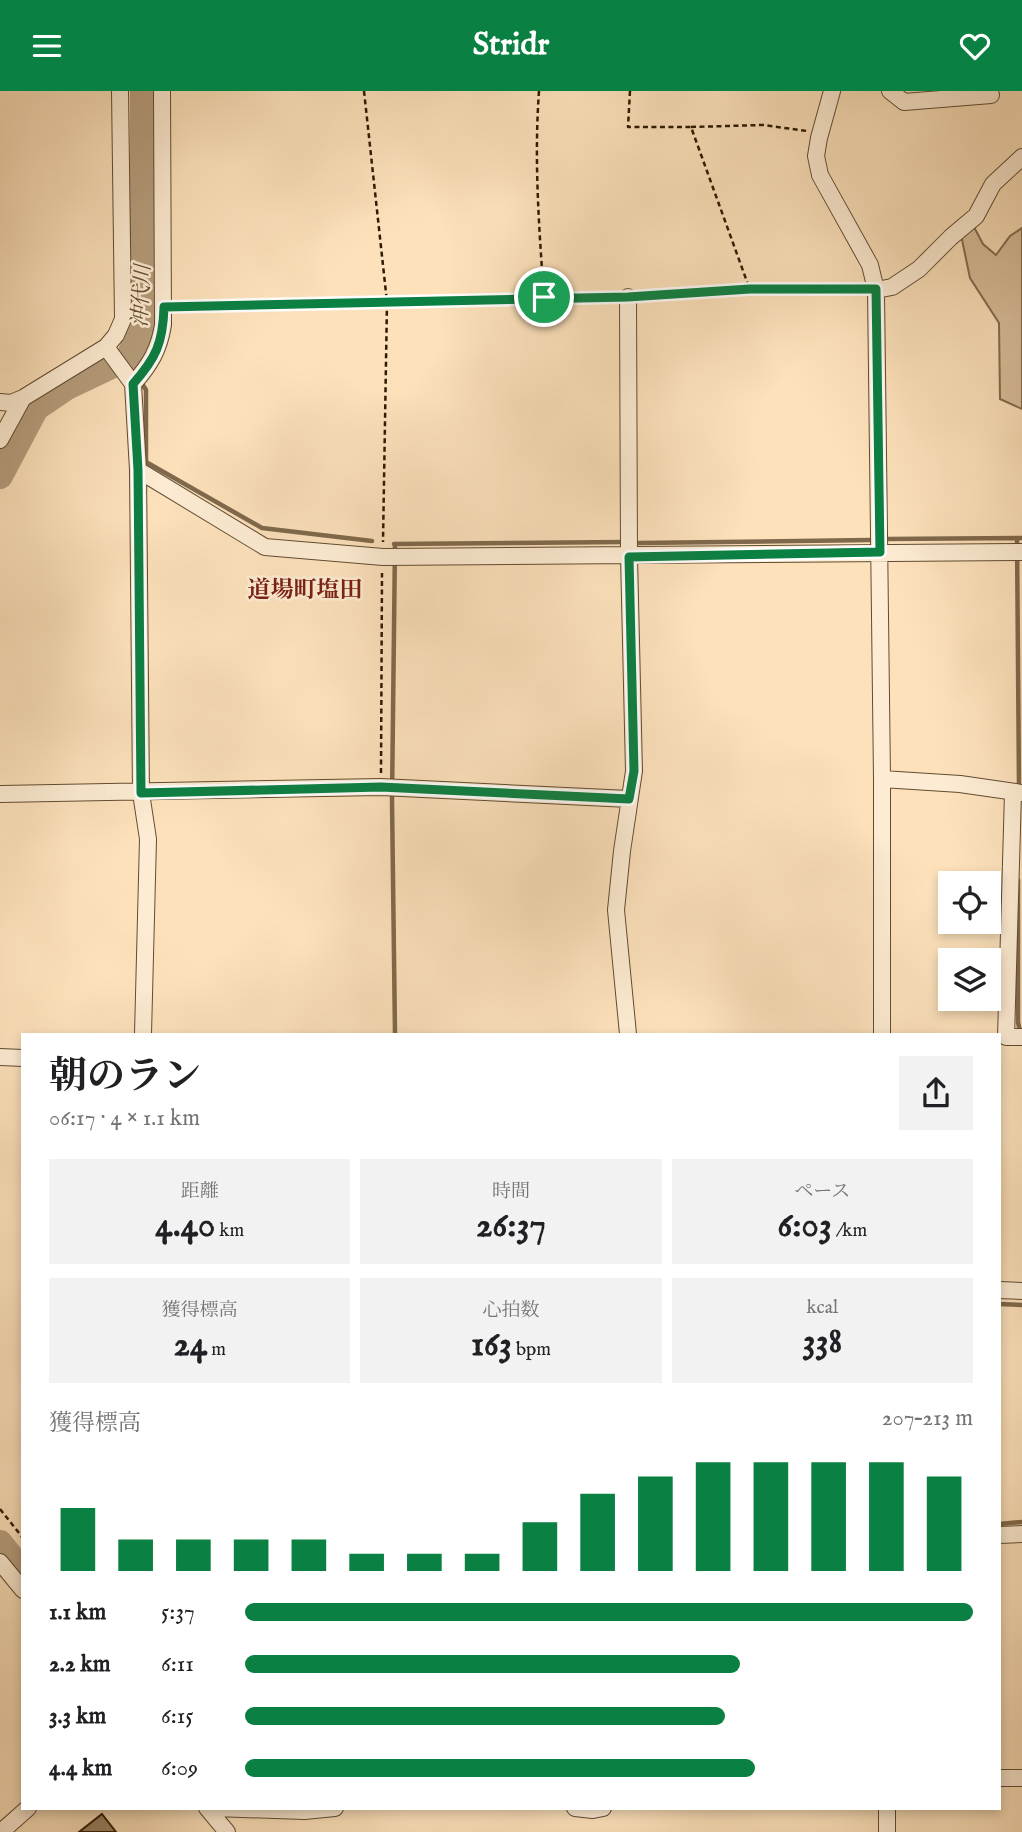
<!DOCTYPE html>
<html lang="ja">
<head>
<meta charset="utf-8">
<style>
  :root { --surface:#fff; --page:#f2f2f2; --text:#202124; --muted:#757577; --accent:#0b8043 }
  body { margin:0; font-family:"IM FELL English","Noto Serif JP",serif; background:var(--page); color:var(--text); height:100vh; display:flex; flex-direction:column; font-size:26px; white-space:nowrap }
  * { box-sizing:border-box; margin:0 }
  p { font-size:23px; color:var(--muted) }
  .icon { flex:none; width:38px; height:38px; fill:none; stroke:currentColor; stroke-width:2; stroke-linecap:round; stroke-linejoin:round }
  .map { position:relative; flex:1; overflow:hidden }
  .sheet { position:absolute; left:21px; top:942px; width:980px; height:777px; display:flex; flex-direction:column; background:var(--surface); border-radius:0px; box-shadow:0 4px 10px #0003 }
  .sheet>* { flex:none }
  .buttons { position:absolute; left:938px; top:780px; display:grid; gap:14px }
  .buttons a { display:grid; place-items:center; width:63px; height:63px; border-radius:0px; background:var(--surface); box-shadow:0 4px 10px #0003; font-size:35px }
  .pin { position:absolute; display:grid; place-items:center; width:60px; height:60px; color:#fff; margin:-30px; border:4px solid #fff; border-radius:50%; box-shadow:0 2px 7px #0007 }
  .round { display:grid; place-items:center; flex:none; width:74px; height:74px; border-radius:0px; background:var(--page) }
  .head { display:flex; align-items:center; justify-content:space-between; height:119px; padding:0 28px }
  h1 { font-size:38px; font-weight:700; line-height:52px }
  .metrics { display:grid; grid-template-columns:repeat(3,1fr); gap:10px; height:119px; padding:7px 28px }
  .metrics div { display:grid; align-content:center; border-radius:0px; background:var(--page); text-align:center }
  .metrics b { font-size:35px; font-weight:700 }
  .metrics small { font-size:19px; font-weight:400 }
  .metrics p { font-size:19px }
  .chart { height:196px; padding:14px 28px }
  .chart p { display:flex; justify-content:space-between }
  .chart svg { width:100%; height:126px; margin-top:7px; stroke:var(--accent); stroke-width:6 }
  ul { padding:0 28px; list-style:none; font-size:23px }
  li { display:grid; grid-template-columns:112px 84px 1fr; align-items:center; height:52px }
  li i { height:18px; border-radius:9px; background:var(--accent) }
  header { display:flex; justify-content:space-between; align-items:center; height:91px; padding:0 28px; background:var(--accent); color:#fff; font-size:32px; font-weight:700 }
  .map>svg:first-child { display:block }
  .green { fill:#d9bf9c; stroke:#836c50; stroke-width:2 }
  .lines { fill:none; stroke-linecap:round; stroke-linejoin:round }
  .stream { stroke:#7f694c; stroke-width:4.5 }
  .river { stroke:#b69d7c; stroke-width:26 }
  .building { fill:#998163; stroke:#2d1a03; stroke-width:2 }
  .street-casing { stroke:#614c31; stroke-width:18 }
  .path { stroke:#2d1a03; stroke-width:2.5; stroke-dasharray:5 3.5; stroke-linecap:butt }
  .street { stroke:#fdecd3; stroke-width:16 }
  .route-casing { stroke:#fff; stroke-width:14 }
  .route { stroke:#0b8043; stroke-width:9 }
  .labels { text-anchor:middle; stroke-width:5; stroke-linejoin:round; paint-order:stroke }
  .water-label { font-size:21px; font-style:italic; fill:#644e33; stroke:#fdecd3 }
  .quarter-label { font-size:23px; font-weight:bold; fill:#7a1f14; stroke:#fdecd3 }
</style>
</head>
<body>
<header><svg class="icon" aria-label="menu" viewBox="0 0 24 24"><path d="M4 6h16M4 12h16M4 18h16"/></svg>Stridr<svg class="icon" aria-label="heart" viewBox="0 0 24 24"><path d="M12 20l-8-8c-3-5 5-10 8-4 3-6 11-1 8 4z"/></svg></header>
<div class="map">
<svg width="1022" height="1741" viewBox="0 0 1022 1741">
  <rect width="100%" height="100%" fill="#fce1bb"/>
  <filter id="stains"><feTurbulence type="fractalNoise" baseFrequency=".00286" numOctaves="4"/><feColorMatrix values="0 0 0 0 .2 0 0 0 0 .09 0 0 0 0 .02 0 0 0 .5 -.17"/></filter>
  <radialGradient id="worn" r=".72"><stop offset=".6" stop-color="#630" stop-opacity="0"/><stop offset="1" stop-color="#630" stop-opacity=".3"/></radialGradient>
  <path class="green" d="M974,136L983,153L996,164L1010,145L1022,137V318L1000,308L999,232L970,187L961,144Z"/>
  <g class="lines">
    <path class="stream" d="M128,267L137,284
      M141,291L146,299V371L262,437L372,450
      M1017,447L1019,696
      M887,448L1022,447
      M638,452L871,449
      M394,453L624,451
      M1018,789V931L1020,941
      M395,943L392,709L395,453
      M999,1213L1022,1214
      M999,1433L1022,1431"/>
    <path class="river" d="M0,385L36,317L67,296L128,267L143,237V0
      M0,1452L23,1481"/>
  </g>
  <path class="building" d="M102,1723L116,1741H79Z"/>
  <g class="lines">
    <defs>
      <path id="street" d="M832,0L819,47L816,65L820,84L870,174L876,199L882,688V943
        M890,0L904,11L991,4
        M876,199L892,196L919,178L951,146L976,125L993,93L1022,66
        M106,256L133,293L138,379L141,702L148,748L143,943
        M133,293C150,274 159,259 163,234L162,0
        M0,311L11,312L23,307
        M0,349L23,307L106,256L116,244L123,228L120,0
        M138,379L265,456L383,466L1022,461
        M882,688L960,693L1022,702
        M1013,702L1006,946H1022
        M0,703L381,696L629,708
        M628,943L616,819L622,760L634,680L629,465L628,206
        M0,966L23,967
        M999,1199L1022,1200
        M999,1444L1022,1443
        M0,1471L23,1499
        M999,1687H1022
        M207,1717L227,1741
        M215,1717L304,1720L335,1717
        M575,1717L593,1719L603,1717
        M1,1741L28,1717
        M887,1741V1717"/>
    </defs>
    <use href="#street" class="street-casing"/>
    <path class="path" d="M364,0L387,211L383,451
      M539,0C534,69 539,137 544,206
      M630,0L628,36H691L750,199
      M691,36L763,34L807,40
      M643,205L750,199H860
      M177,216L612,206
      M381,682L382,482
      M0,1418L23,1447"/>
    <use href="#street" class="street"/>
  </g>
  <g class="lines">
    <defs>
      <path id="route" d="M750,198H876L880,461L629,466L634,680L629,708L381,696L141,702L138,379L133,293C156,267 163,252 164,216L628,206Z"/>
    </defs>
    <use href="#route" class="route-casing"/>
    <use href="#route" class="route"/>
  </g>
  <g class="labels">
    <g class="water-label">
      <text transform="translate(141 205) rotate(-87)" y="7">沖代川</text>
    </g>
    <g class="quarter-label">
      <text x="305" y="506">道場町塩田</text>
    </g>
  </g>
  <rect width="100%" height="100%" filter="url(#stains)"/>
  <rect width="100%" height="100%" fill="url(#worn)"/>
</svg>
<div class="buttons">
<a><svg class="icon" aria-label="locate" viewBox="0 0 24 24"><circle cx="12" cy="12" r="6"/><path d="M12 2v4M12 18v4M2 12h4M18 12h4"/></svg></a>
<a><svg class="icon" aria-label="layers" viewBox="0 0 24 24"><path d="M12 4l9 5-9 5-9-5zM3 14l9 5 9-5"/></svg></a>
</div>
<div class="pin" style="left:544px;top:206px;background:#1e9e55"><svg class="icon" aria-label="arrive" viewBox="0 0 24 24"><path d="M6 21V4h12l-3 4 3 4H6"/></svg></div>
<section class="sheet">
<div class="head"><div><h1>朝のラン</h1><p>06:17 · 4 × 1.1 km</p></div><a class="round"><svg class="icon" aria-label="share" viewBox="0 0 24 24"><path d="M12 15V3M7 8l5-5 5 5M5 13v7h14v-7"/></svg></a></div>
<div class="metrics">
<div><p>距離</p><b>4.40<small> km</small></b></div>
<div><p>時間</p><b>26:37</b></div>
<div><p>ペース</p><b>6:03<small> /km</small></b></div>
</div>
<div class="metrics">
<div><p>獲得標高</p><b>24<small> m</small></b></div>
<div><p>心拍数</p><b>163<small> bpm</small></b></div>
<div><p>kcal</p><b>338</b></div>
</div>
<div class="chart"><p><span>獲得標高</span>207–213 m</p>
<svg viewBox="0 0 160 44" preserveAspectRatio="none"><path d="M5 44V22M15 44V33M25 44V33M35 44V33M45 44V33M55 44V38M65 44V38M75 44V38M85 44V27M95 44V17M105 44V11M115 44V6M125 44V6M135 44V6M145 44V6M155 44V11"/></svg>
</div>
<ul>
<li><b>1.1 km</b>5:37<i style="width:100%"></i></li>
<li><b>2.2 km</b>6:11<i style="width:68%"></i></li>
<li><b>3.3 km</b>6:15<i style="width:66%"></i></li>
<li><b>4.4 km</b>6:09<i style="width:70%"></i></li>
</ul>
</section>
</div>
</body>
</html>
